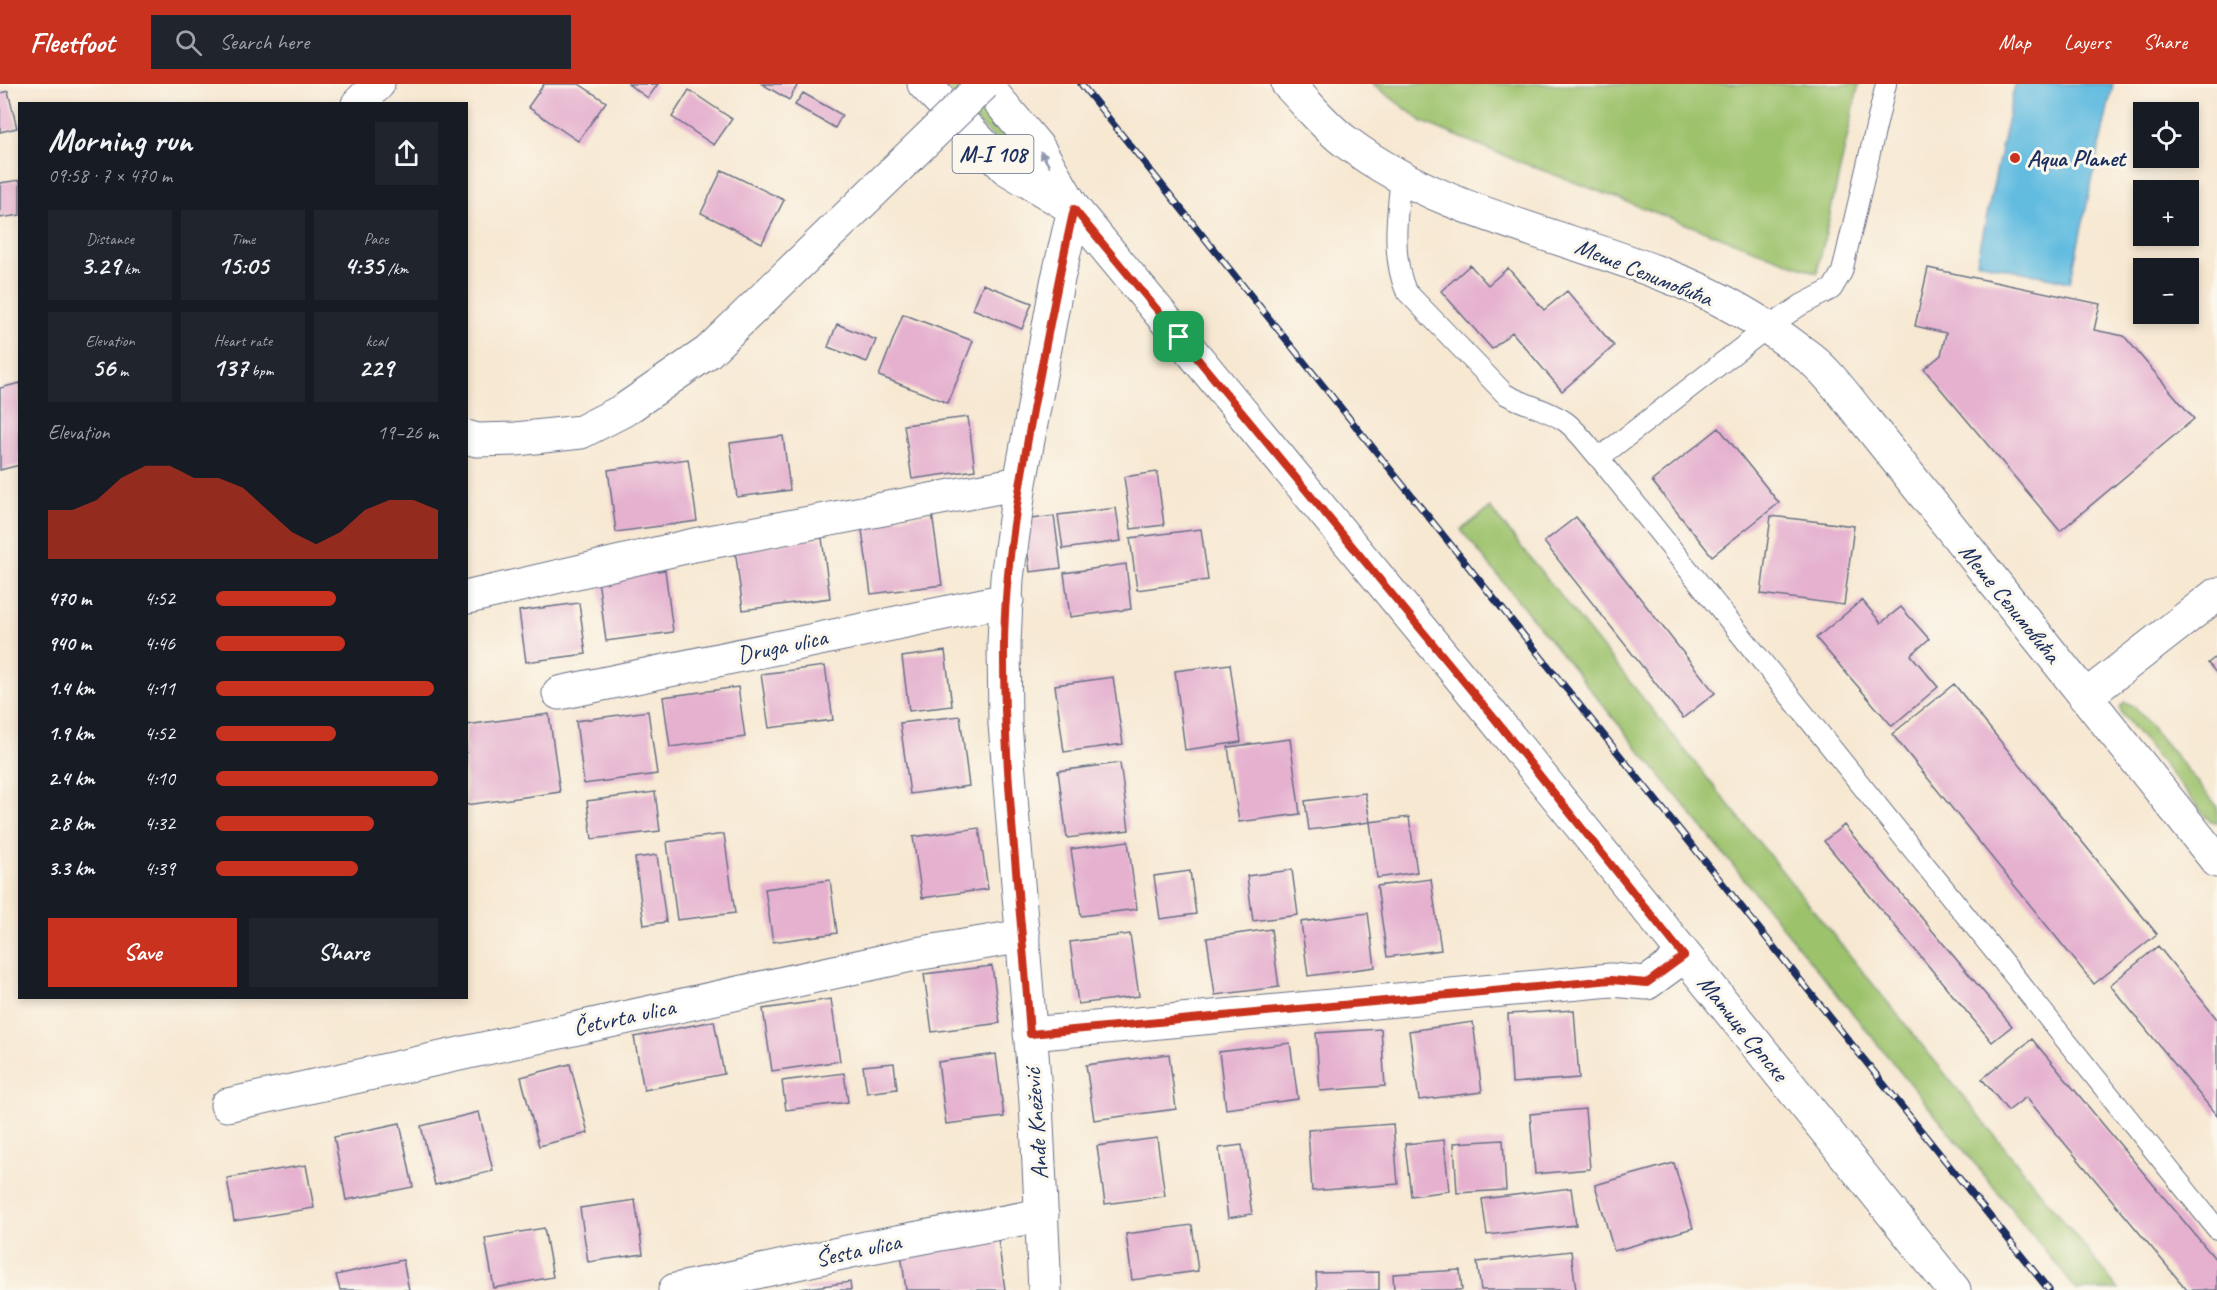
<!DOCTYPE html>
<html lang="en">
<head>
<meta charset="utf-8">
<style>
  :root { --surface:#171b24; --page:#20242c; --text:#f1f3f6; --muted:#9ea1a6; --accent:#c8321e }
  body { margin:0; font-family:Caveat,sans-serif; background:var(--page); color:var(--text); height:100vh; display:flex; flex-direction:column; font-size:22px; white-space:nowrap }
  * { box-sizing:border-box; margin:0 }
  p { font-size:20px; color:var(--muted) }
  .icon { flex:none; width:33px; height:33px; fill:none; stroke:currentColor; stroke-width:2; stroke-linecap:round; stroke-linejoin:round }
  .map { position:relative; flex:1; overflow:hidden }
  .sheet { position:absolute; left:18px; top:18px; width:450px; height:897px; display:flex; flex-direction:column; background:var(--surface); border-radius:0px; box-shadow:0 3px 9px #0003 }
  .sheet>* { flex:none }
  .fabs { position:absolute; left:2133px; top:18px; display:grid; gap:12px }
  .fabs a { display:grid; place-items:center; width:66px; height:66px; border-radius:0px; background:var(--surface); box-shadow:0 3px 9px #0003; font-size:30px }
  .pin { position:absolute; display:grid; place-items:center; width:51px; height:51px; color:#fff; margin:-26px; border-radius:12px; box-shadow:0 3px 9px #0006 }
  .round { display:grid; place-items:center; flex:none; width:63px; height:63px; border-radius:0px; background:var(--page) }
  .overview { display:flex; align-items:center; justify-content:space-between; height:102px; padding:0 30px }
  h1 { font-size:33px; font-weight:700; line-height:45px }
  .figures { display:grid; grid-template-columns:repeat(3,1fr); gap:9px; height:102px; padding:6px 30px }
  .figures div { display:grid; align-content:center; border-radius:0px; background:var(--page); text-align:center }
  .figures b { font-size:26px; font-weight:700 }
  .figures small { font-size:16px; font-weight:400 }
  .figures p { font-size:16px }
  .chart { height:168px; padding:12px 30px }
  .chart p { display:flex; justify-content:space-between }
  .chart svg { width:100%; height:108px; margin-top:6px; fill:var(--accent); opacity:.7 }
  .button { display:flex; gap:12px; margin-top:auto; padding:12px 30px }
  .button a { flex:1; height:69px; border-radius:0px; background:var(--accent); color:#fff; font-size:24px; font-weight:700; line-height:69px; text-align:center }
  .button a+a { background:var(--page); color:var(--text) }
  ul { padding:0 30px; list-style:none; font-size:20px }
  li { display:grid; grid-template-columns:96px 72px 1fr; align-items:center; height:45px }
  li i { height:15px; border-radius:8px; background:var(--accent) }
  header { display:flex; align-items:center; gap:36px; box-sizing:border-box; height:84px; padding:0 30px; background:var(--accent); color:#fff }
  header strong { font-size:28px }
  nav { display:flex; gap:33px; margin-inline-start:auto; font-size:21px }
  .search { width:420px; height:54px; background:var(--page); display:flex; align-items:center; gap:15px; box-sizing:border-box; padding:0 21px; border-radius:0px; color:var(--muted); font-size:22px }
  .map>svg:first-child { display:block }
  .green { fill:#9dc26c; stroke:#5c7865; stroke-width:1.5 }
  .water { fill:#62bce0; stroke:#3e769f; stroke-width:1.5 }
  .building { fill:#e5b1cf }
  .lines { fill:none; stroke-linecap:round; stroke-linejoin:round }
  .lane-casing { stroke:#687087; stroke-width:22 }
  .street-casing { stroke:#687087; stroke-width:35 }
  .secondary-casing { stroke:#687087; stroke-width:35 }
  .primary-casing { stroke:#687087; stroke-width:35 }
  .lane { stroke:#fff; stroke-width:20 }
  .street { stroke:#fff; stroke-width:33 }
  .secondary { stroke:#fff; stroke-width:33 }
  .primary { stroke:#fff; stroke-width:33 }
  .rail-casing { stroke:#1b2f5e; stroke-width:7 }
  .rail { stroke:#fbf7ec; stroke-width:4.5; stroke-dasharray:14; stroke-linecap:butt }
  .secondary-bridge-casing { stroke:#687087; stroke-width:35; stroke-linecap:butt }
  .secondary-bridge { stroke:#fff; stroke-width:33 }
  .oneway { fill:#8d97ae }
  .route-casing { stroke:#fff; stroke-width:12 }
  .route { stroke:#c8321e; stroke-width:8 }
  .poi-dot { fill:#c8321e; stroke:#fbf7ec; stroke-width:2 }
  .labels { text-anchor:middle; stroke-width:6; stroke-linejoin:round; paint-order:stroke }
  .shield { fill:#fbf7ec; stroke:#5e6b89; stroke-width:1.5 }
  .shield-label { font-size:22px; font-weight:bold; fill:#1b2f5e }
  .poi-label { font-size:24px; font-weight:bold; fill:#1b2f5e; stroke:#fbf7ec; text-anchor:start }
  .street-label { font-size:24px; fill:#1b2f5e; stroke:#fbf7ec }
</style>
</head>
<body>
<header>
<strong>Fleetfoot</strong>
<div class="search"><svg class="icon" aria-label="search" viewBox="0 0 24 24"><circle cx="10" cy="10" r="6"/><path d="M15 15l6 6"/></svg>Search here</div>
<nav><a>Map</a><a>Layers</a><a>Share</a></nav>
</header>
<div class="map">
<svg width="2217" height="1206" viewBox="0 0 2217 1206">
  <rect width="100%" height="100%" fill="#fbf7ec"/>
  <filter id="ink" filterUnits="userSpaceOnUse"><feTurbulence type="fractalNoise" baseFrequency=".0167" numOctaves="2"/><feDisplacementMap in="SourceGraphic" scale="12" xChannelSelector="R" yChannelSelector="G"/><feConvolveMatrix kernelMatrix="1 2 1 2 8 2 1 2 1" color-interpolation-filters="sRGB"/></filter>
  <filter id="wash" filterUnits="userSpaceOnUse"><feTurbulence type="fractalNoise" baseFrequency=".008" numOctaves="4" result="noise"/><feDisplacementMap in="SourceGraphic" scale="24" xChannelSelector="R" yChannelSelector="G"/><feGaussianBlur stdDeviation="1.35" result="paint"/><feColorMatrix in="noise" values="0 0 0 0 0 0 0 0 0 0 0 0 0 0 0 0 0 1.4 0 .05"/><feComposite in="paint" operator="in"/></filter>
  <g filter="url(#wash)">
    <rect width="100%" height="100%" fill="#f7e8d2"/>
    <path class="green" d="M938,0H963L1026,68L1017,76Z
      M1373,0H1859L1817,189L1515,76L1423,38Z
      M1490,424L2119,1206H2077L1461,446Z
      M2125,618L2135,623L2217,722V739L2211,738L2206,733L2122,630L2120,623Z"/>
    <path class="water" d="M2015,0H2113L2070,198L1977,178Z"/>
    <g id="blocks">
      <path class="building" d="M544,0H579L606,18L578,57L528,23Z
        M628,0H658L648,14Z
        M762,0H798L789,16Z
        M689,6L732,35L714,61L672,33Z
        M8,7L17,44L0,48V9Z
        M803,9L842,31L835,44L795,21Z
        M722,86L784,116L762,159L701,129Z
        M20,96V131L0,134V99Z
        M1470,181L1488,201L1508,184L1544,226L1567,207L1614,262L1562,307L1512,248L1492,265L1441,207Z
        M1928,184L2100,220L2094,246L2124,252L2194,335L2060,447L1924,285L1941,271L1946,249L1915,242Z
        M983,200L1032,219L1022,245L973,225Z
        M903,230L973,257L948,319L879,292Z
        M837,240L876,256L867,278L828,263Z
        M20,299V381L0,386V304Z
        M968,333L975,386L912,395L904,341Z
        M1719,344L1779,419L1712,472L1652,397Z
        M783,352L790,406L737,413L730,359Z
        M688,375L697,437L616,448L608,386Z
        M1157,388L1164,441L1131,445L1124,393Z
        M1116,424L1121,457L1063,465L1058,431Z
        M932,429L942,501L871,510L861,439Z
        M1054,432L1061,484L1030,488L1024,436Z
        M1771,432L1854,442L1844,521L1761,510Z
        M1576,433L1715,609L1683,634L1544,458Z
        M1201,445L1208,496L1137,506L1130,454Z
        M822,454L830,514L743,526L735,465Z
        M1126,480L1131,525L1070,533L1064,489Z
        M665,486L673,548L606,557L598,495Z
        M1862,516L1881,539L1901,523L1929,555L1911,571L1938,603L1892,642L1816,554Z
        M579,519L586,570L526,578L519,527Z
        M945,567L952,622L909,627L902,573Z
        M2217,572V590L2208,579Z
        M1230,580L1241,658L1185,666L1175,587Z
        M825,582L833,636L769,644L761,590Z
        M1113,593L1123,660L1064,668L1055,601Z
        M1954,600L2157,850L2094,900L1892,650Z
        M738,603L745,653L670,663L663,613Z
        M648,627L657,690L584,700L576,637Z
        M549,630L560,708L466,721V641Z
        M960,632L969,702L910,710L900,639Z
        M1290,655L1300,730L1239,738L1228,663Z
        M1120,679L1129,746L1067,754L1058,687Z
        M655,708L660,747L592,755L587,717Z
        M1365,709L1370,738L1309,746L1305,717Z
        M1409,733L1417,788L1377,794L1370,738Z
        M1844,741L2012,942L1992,958L1824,757Z
        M979,744L988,805L922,814L913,753Z
        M724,750L735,829L677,836L667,758Z
        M1128,757L1137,825L1081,832L1071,765Z
        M657,771L666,838L644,841L635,774Z
        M1292,786L1298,831L1253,837L1247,792Z
        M1190,787L1196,830L1160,835L1154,792Z
        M1431,795L1441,866L1387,873L1377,802Z
        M830,796L837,849L773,858L765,805Z
        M1368,829L1375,883L1308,892L1301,838Z
        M1271,845L1279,903L1215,911L1207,854Z
        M1130,850L1139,912L1078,920L1070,858Z
        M2158,862L2217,935V1032L2110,901Z
        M992,882L1000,939L932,948L924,890Z
        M831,915L840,977L772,987L763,925Z
        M1574,926L1579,994L1512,999L1508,930Z
        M714,937L724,990L644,1006L634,953Z
        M1473,938L1482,1008L1419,1016L1409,947Z
        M1381,945L1385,1002L1320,1007L1316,949Z
        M2032,955L2217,1177V1206H2187L2026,1013L2008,1027L1982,995Z
        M1290,959L1298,1015L1226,1025L1219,968Z
        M996,970L1004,1033L946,1040L938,978Z
        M1169,970L1176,1025L1094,1036L1086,981Z
        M894,979L897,1005L867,1009L863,982Z
        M570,980L588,1049L539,1062L521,993Z
        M844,989L848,1018L786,1026L782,997Z
        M1585,1025L1590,1085L1535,1090L1530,1030Z
        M479,1028L493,1087L435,1101L421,1042Z
        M400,1039L413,1103L346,1116L334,1053Z
        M1393,1040L1398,1100L1312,1107L1308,1046Z
        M1157,1054L1165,1112L1105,1120L1097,1062Z
        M1444,1056L1449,1107L1411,1112L1405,1060Z
        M1503,1056L1506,1106L1457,1109L1454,1059Z
        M1242,1061L1252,1130L1228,1134L1219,1064Z
        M1674,1079L1693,1144L1614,1167L1595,1101Z
        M306,1081L314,1124L234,1137L227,1094Z
        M1571,1104L1576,1141L1487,1151L1482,1115Z
        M635,1116L643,1170L588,1178L580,1124Z
        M1192,1141L1198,1187L1132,1196L1126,1150Z
        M544,1144L553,1193L494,1204L485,1154Z
        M998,1155L1005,1206H906L901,1169Z
        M1571,1167L1576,1206H1481L1477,1178Z
        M403,1176L409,1206H340L336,1191Z
        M1460,1186L1462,1206H1394L1393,1190Z
        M1379,1188V1206H1317L1316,1189Z
        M850,1198L851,1206H801V1205Z"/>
    </g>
  </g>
  <g filter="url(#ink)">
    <use href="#blocks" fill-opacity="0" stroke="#687087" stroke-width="1.5"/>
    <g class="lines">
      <defs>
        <path id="lane" d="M1401,93C1397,129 1391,173 1406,207L1505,310C1525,321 1548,325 1566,338C1578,347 1589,363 1599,374L2217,1145
          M1599,374L1767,244L1801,221L1832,205L1842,188L1886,0"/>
        <path id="street" d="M1288,0C1306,18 1325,43 1346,58C1441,130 1564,150 1672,194C1721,213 1769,242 1810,274C1831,291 1847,315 1864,335L2217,777
          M469,513L694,461L1020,399
          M559,609L1007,516
          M2085,613L2217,510
          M1030,950L1611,896L1647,899L1684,872
          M227,1021L916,870L1023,852
          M675,1206L865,1164L1042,1131
          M1045,1206L1036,1019L1005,640L1004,559L1007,494L1020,399L1057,199L1074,125"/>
        <path id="secondary" d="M358,20L378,0"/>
        <path id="primary" d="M924,0L1006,84L1071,123
          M985,0L1039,65L1074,125L1494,634L1954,1206"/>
      </defs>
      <use href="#lane" class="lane-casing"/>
      <use href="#street" class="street-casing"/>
      <use href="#secondary" class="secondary-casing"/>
      <use href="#primary" class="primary-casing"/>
      <use href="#lane" class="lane"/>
      <use href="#street" class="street"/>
      <use href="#secondary" class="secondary"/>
      <use href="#primary" class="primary"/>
      <defs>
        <path id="rail" d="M1081,0L2049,1206"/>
      </defs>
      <use href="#rail" class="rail-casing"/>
      <use href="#rail" class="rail"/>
      <defs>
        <path id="secondary-bridge" d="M466,353L477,356L516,355L581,348L624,326L708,268L984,0"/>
      </defs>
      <use href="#secondary-bridge" class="secondary-bridge-casing"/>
      <use href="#secondary-bridge" class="secondary-bridge"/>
    </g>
    <defs><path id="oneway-solid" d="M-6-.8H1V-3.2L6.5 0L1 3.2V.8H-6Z" transform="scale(1.5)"/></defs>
    <use class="oneway" href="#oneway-solid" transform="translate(1045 75) rotate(-120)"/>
  </g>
  <g class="lines" filter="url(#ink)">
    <defs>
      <path id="route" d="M1074,125L1494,634L1684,872L1647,899L1611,896L1030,950C1021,820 1003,690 1004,560C1005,480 1020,400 1034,321C1047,256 1059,190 1074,125Z"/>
    </defs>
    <use href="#route" class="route-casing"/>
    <use href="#route" class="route"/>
  </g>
  <circle class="poi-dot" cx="2015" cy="74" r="6"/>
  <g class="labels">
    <rect class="shield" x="952.5" y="51" width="81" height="38" rx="4.5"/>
    <g class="shield-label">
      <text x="993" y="78">M-I 108</text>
    </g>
    <g class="poi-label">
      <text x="2027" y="82">Aqua Planet</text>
    </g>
    <g class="street-label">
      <text transform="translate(1644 188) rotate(22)" y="8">Меше Селимовића</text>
      <text transform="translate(2010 519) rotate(51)" y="8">Меше Селимовића</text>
      <text transform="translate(782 562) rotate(-12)" y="8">Druga ulica</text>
      <text transform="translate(624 933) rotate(-12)" y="8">Četvrta ulica</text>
      <text transform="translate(1743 944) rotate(51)" y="8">Матице Српске</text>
      <text transform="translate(1036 1040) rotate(-94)" y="8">Anđe Knežević</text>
      <text transform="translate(858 1166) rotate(-12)" y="8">Šesta ulica</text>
    </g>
  </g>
</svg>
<div class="fabs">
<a><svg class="icon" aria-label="locate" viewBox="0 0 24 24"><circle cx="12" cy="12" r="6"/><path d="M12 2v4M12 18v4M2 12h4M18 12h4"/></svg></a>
<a>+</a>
<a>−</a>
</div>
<div class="pin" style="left:1179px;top:253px;background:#1e9e55"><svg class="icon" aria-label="arrive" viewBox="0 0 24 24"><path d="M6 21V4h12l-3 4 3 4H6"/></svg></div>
<section class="sheet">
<div class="overview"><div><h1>Morning run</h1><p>09:58 · 7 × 470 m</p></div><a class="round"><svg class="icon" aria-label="share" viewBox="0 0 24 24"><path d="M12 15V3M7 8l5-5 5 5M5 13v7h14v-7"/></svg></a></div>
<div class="figures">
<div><p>Distance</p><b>3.29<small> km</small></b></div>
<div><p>Time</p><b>15:05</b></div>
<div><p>Pace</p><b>4:35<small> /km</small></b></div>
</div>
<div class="figures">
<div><p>Elevation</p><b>56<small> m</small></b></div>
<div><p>Heart rate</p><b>137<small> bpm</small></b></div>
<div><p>kcal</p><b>229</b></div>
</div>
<div class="chart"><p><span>Elevation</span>19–26 m</p>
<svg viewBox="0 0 160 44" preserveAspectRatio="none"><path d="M0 44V24L10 24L20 20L30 11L40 6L50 6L60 11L70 11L80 15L90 24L100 33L110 38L120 33L130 24L140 20L150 20L160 24V44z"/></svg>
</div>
<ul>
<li><b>470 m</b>4:52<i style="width:54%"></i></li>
<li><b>940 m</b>4:46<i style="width:58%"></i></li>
<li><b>1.4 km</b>4:11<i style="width:98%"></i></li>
<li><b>1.9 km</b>4:52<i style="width:54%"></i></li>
<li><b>2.4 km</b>4:10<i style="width:100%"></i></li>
<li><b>2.8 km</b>4:32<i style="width:71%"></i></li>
<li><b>3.3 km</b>4:39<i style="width:64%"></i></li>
</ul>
<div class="button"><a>Save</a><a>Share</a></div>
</section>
</div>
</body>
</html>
